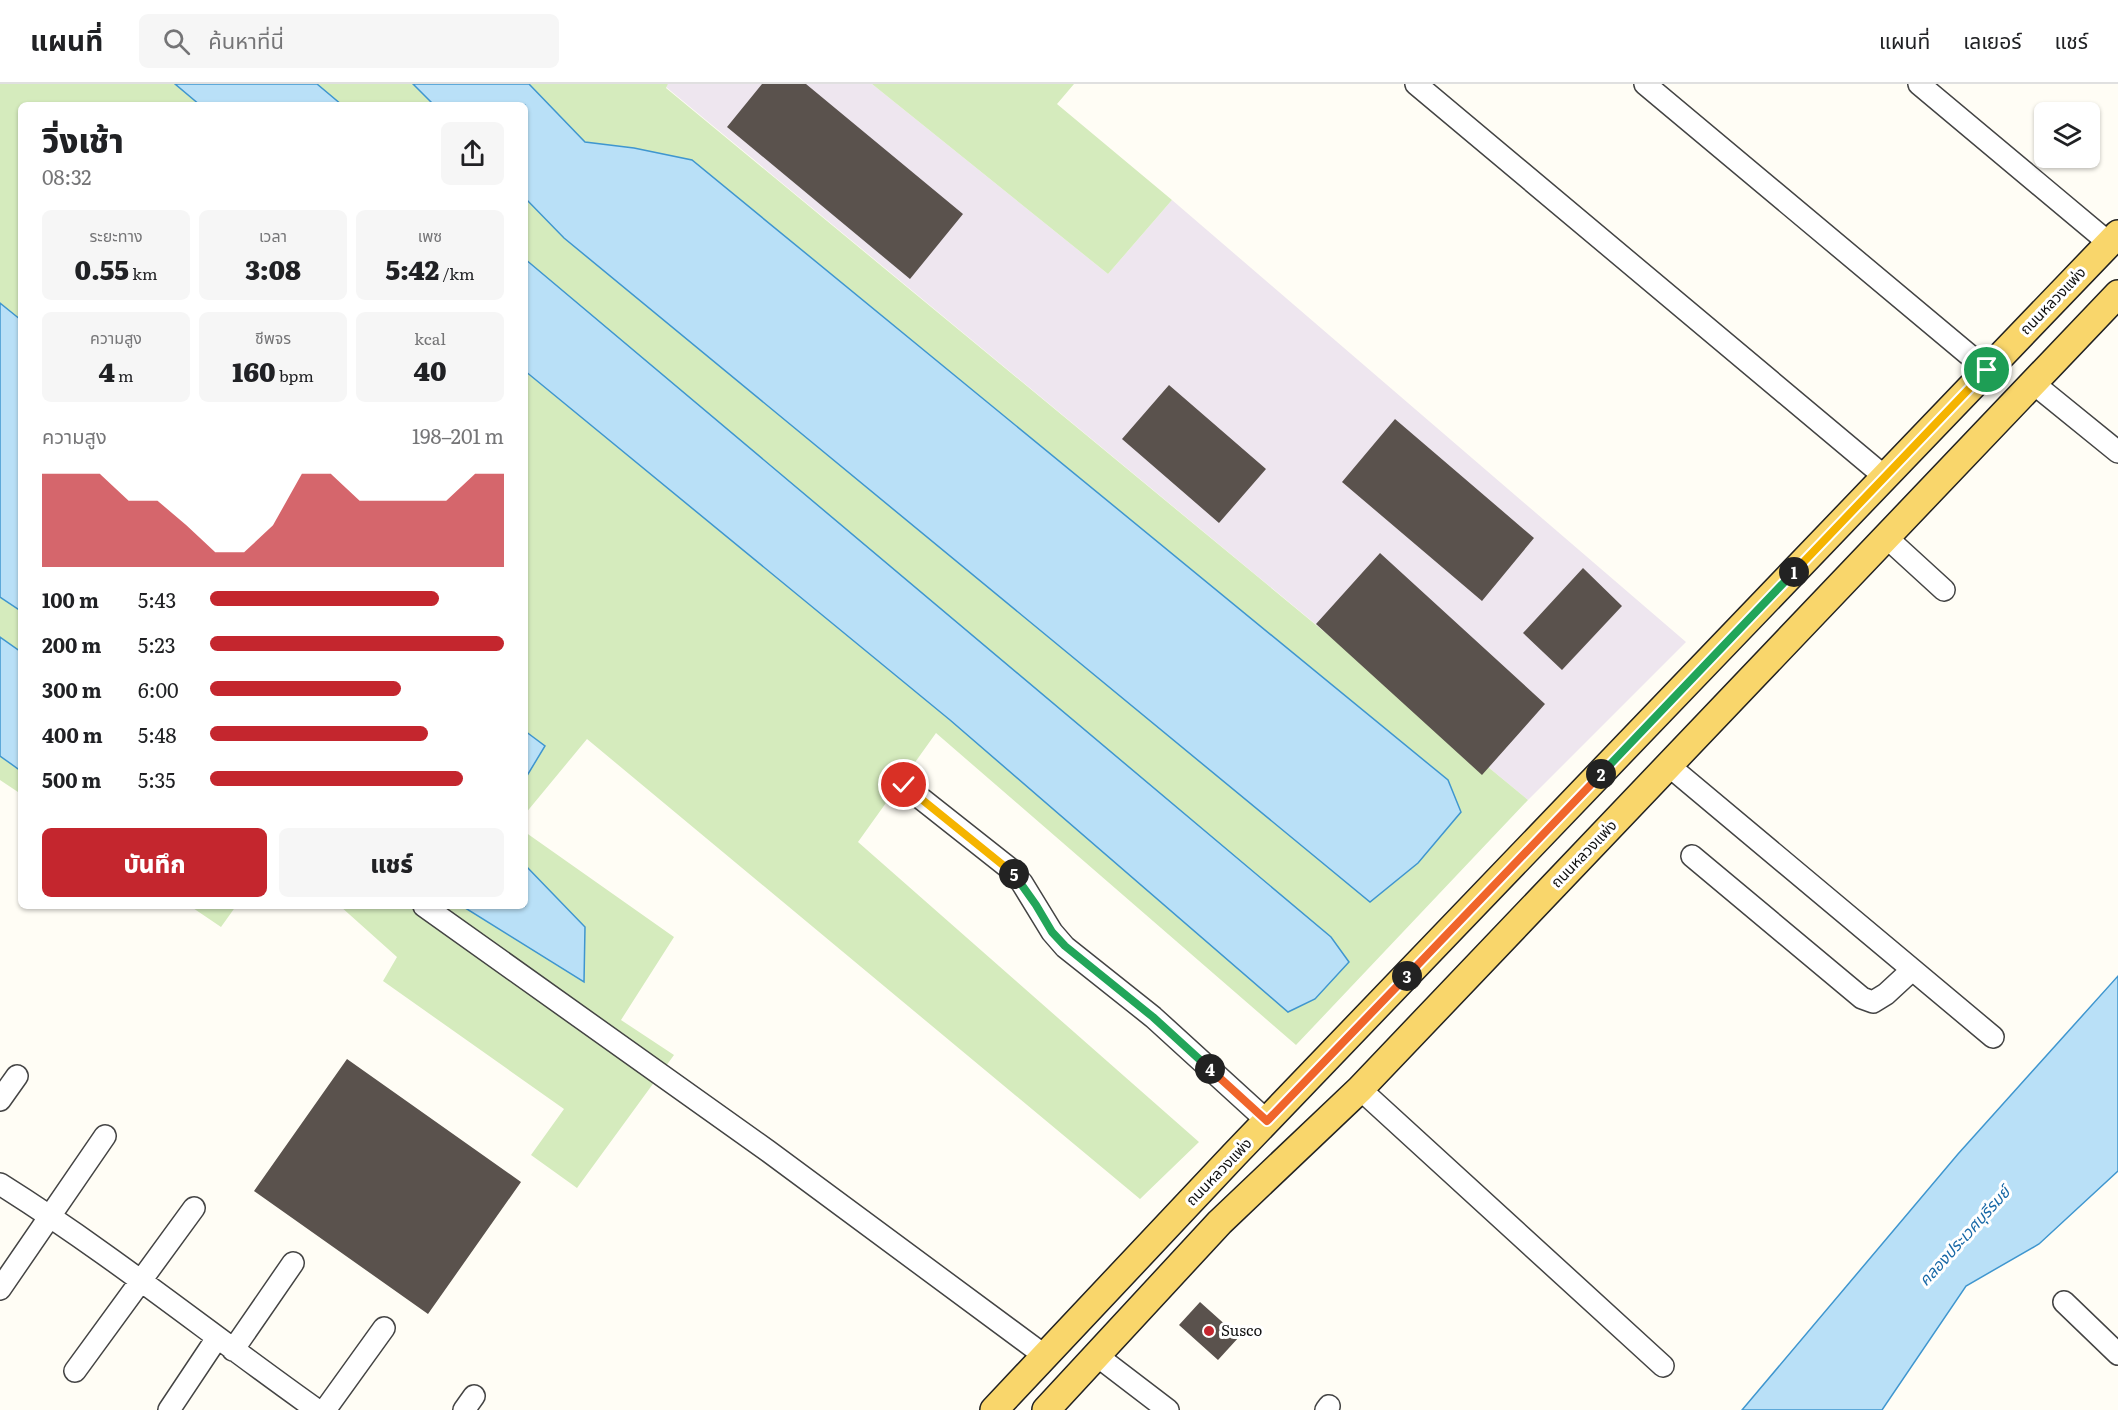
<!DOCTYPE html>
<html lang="th">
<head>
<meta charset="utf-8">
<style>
  :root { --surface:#fff; --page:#f6f6f6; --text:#202124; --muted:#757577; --line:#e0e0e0; --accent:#c4262e }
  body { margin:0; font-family:Literata,"Noto Sans Thai",serif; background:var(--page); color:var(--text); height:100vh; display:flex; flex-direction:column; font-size:22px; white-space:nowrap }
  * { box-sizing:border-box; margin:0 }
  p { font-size:20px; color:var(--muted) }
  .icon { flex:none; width:33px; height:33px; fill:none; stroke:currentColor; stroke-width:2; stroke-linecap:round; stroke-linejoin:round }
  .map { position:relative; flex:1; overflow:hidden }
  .sheet { position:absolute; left:18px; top:18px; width:510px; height:807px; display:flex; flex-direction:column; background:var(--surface); border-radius:9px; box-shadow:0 2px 4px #0004 }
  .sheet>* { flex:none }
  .fabs { position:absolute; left:2034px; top:18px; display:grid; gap:12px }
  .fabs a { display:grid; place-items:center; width:66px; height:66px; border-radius:9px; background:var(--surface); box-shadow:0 2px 4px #0004; font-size:30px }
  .pin { position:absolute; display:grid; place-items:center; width:51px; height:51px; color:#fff; margin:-26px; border:3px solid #fff; border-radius:50%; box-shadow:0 2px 6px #0007 }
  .km { position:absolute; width:30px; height:30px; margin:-15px; border-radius:50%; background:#222; color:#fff; font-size:16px; line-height:30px; text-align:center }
  .round { display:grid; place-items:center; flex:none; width:63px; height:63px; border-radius:9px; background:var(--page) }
  .headline { display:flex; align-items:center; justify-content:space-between; height:102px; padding:0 24px }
  h1 { font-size:33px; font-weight:800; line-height:45px }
  .stats { display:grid; grid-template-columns:repeat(3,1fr); gap:9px; height:102px; padding:6px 24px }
  .stats div { display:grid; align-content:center; border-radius:9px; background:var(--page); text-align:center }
  .stats b { font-size:26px; font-weight:800 }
  .stats small { font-size:16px; font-weight:400 }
  .stats p { font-size:16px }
  .chart { height:168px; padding:12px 24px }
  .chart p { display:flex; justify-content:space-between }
  .chart svg { width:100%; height:108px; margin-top:6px; fill:var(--accent); opacity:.7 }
  .button { display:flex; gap:12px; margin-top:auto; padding:12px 24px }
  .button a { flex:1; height:69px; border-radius:9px; background:var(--accent); color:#fff; font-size:24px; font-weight:800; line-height:69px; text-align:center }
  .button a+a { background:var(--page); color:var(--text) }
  ul { padding:0 24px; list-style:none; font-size:20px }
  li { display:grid; grid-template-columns:96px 72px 1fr; align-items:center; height:45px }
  li i { height:15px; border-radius:8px; background:var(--accent) }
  header { display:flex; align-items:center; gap:36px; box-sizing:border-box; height:84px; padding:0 30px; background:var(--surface); border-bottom:2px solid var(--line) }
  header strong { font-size:28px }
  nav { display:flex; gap:33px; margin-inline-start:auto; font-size:21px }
  .search { width:420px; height:54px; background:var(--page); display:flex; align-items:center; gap:15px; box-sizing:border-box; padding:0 21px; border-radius:9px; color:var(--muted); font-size:22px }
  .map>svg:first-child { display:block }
  .industrial { fill:#eee6ef }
  .green { fill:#d5ebbd }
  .water { fill:#b9e0f7; stroke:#3f96cf; stroke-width:1.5 }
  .building { fill:#5a524d }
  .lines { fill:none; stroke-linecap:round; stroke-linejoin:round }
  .minor-casing { stroke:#444; stroke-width:24 }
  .major-casing { stroke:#222; stroke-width:30 }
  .minor { stroke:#fff; stroke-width:21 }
  .major { stroke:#f9d66b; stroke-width:27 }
  .split-1-casing { stroke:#fff; stroke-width:12 }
  .split-2-casing { stroke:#fff; stroke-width:12 }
  .split-3-casing { stroke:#fff; stroke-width:12 }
  .split-4-casing { stroke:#fff; stroke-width:12 }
  .split-5-casing { stroke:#fff; stroke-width:12 }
  .split-6-casing { stroke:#fff; stroke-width:12 }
  .split-1 { stroke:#f5b400; stroke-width:8 }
  .split-2 { stroke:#22a559; stroke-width:8 }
  .split-3 { stroke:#f0652b; stroke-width:8 }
  .split-4 { stroke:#f0652b; stroke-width:8 }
  .split-5 { stroke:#22a559; stroke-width:8 }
  .split-6 { stroke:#f5b400; stroke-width:8 }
  .poi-dot { fill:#c4262e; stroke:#fff; stroke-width:2 }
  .labels { text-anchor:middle; stroke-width:6; stroke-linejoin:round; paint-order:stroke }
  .street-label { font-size:15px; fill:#111; stroke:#fff }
  .poi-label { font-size:15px; fill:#111; stroke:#fff; text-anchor:start }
  .water-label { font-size:16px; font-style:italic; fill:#1768a6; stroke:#fff }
</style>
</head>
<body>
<header>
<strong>แผนที่</strong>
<div class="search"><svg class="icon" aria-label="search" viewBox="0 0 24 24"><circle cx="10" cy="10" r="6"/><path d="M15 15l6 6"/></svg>ค้นหาที่นี่</div>
<nav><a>แผนที่</a><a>เลเยอร์</a><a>แชร์</a></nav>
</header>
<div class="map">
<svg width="2118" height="1326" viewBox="0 0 2118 1326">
  <rect width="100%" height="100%" fill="#fffdf5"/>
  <path class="industrial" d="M668,0H872L1108,190L1172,116L1686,558L1528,716L666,3Z"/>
  <path class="green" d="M0,0H668L666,4L1528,716L1296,961L936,649L858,758L1199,1058L1140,1115L587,655L525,730V21H21V710L0,696Z
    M872,0H1074L1057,20L1172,116L1108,190Z
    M525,748L674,853L621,936L674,971L577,1104L531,1071L564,1025L383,897L397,873L340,822H525Z
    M190,822H236L221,843Z"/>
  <path class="water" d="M175,0H317L342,21H200Z
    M413,0H529L585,58L634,64L692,76L1448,696L1461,728L1418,779L1370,818L564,154L525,114V21H434Z
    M525,175L1331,853L1349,878L1315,915L1288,928L950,636L525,287Z
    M0,219L21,236V527L0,513Z
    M0,553L21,568V687L0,672Z
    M525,647L545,662L525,695Z
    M525,781L585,843L584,898L462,822H525Z
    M2118,892V1087L2039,1160L1966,1202L1882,1326H1742L1958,1070Z"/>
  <path class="building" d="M762,0H806L963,130L910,195L727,43Z
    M1169,301L1266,385L1219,439L1122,355Z
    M1395,335L1534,454L1482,517L1342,398Z
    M1380,469L1545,620L1482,691L1316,540Z
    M1583,484L1622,522L1562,586L1523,549Z
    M347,975L521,1098L428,1230L254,1107Z
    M1200,1218L1239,1253L1218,1276L1179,1241Z"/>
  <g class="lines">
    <defs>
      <path id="minor" d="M1416,0L1885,393
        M1645,0L1987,286
        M1919,0L2109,159
        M2033,299L2118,368
        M1886,453L1944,506
        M1668,681L1993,953
        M904,701L1009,784L1022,799L1052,848L1065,863L1153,933L1267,1037
        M1692,772L1862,914L1873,918L1886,910L1912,886
        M424,822L768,1067L1045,1272
        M1360,1005L1663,1282
        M0,1016L17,992
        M0,1100C110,1169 211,1251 317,1326
        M0,1205L105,1052
        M2064,1218L2118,1270
        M233,1266L293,1179
        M1096,1271L1168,1326
        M75,1287L194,1124
        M169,1326L217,1254
        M325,1326L384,1244
        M464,1326L474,1312
        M1326,1326L1329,1322"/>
      <path id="major" d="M994,1326L1235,1070L2118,150
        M1046,1326L1220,1138L1360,1005L2118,210"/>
    </defs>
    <use href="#minor" class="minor-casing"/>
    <use href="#major" class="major-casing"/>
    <use href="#minor" class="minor"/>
    <use href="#major" class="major"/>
  </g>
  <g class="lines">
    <defs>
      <path id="split-1" d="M1794,488L1987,286"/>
      <path id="split-2" d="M1601,690L1794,488"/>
      <path id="split-3" d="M1407,892L1601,690"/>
      <path id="split-4" d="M1210,985L1267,1037L1407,892"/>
      <path id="split-5" d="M1014,790L1036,821L1052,848L1065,862L1153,933L1210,985"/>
      <path id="split-6" d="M904,701L1014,790"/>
    </defs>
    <use href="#split-1" class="split-1-casing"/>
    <use href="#split-2" class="split-2-casing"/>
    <use href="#split-3" class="split-3-casing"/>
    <use href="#split-4" class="split-4-casing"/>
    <use href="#split-5" class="split-5-casing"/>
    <use href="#split-6" class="split-6-casing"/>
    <use href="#split-1" class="split-1"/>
    <use href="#split-2" class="split-2"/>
    <use href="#split-3" class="split-3"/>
    <use href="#split-4" class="split-4"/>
    <use href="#split-5" class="split-5"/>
    <use href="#split-6" class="split-6"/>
  </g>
  <circle class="poi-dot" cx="1209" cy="1247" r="6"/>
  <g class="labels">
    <g class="street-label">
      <text transform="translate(2053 217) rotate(-46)" y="5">ถนนหลวงแพ่ง</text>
      <text transform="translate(1584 770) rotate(-46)" y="5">ถนนหลวงแพ่ง</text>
      <text transform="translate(1219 1088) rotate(-46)" y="5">ถนนหลวงแพ่ง</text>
    </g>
    <g class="poi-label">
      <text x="1221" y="1252">Susco</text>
    </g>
    <g class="water-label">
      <text transform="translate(1964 1152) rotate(-48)" y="6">คลองประเวศบุรีรมย์</text>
    </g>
  </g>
</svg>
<div class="fabs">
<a><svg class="icon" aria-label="layers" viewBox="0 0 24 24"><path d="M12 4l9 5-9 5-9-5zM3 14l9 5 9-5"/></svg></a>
</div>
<div class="pin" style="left:1987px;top:286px;background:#1e9e55"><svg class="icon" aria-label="arrive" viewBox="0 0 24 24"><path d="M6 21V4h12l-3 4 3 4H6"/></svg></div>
<div class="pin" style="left:904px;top:701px;background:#d93025"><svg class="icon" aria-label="check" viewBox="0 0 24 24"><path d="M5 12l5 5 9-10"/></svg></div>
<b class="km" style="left:1794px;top:488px">1</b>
<b class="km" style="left:1601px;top:690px">2</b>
<b class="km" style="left:1407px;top:892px">3</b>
<b class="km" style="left:1210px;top:985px">4</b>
<b class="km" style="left:1014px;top:790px">5</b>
<section class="sheet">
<div class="headline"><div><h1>วิ่งเช้า</h1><p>08:32</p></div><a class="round"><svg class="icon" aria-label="share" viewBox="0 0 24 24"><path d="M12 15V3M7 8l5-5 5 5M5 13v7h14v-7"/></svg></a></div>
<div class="stats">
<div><p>ระยะทาง</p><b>0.55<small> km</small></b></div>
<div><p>เวลา</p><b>3:08</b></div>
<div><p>เพซ</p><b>5:42<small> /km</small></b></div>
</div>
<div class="stats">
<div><p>ความสูง</p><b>4<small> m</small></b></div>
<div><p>ชีพจร</p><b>160<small> bpm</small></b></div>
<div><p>kcal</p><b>40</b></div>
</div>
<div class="chart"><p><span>ความสูง</span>198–201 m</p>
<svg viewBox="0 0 160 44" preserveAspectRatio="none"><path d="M0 44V6L10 6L20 6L30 17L40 17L50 27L60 38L70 38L80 27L90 6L100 6L110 17L120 17L130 17L140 17L150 6L160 6V44z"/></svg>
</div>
<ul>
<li><b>100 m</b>5:43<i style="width:78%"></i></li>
<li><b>200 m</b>5:23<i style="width:100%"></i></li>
<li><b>300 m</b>6:00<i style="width:65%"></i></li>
<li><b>400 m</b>5:48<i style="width:74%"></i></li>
<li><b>500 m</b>5:35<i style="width:86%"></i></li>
</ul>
<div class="button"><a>บันทึก</a><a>แชร์</a></div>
</section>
</div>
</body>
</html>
